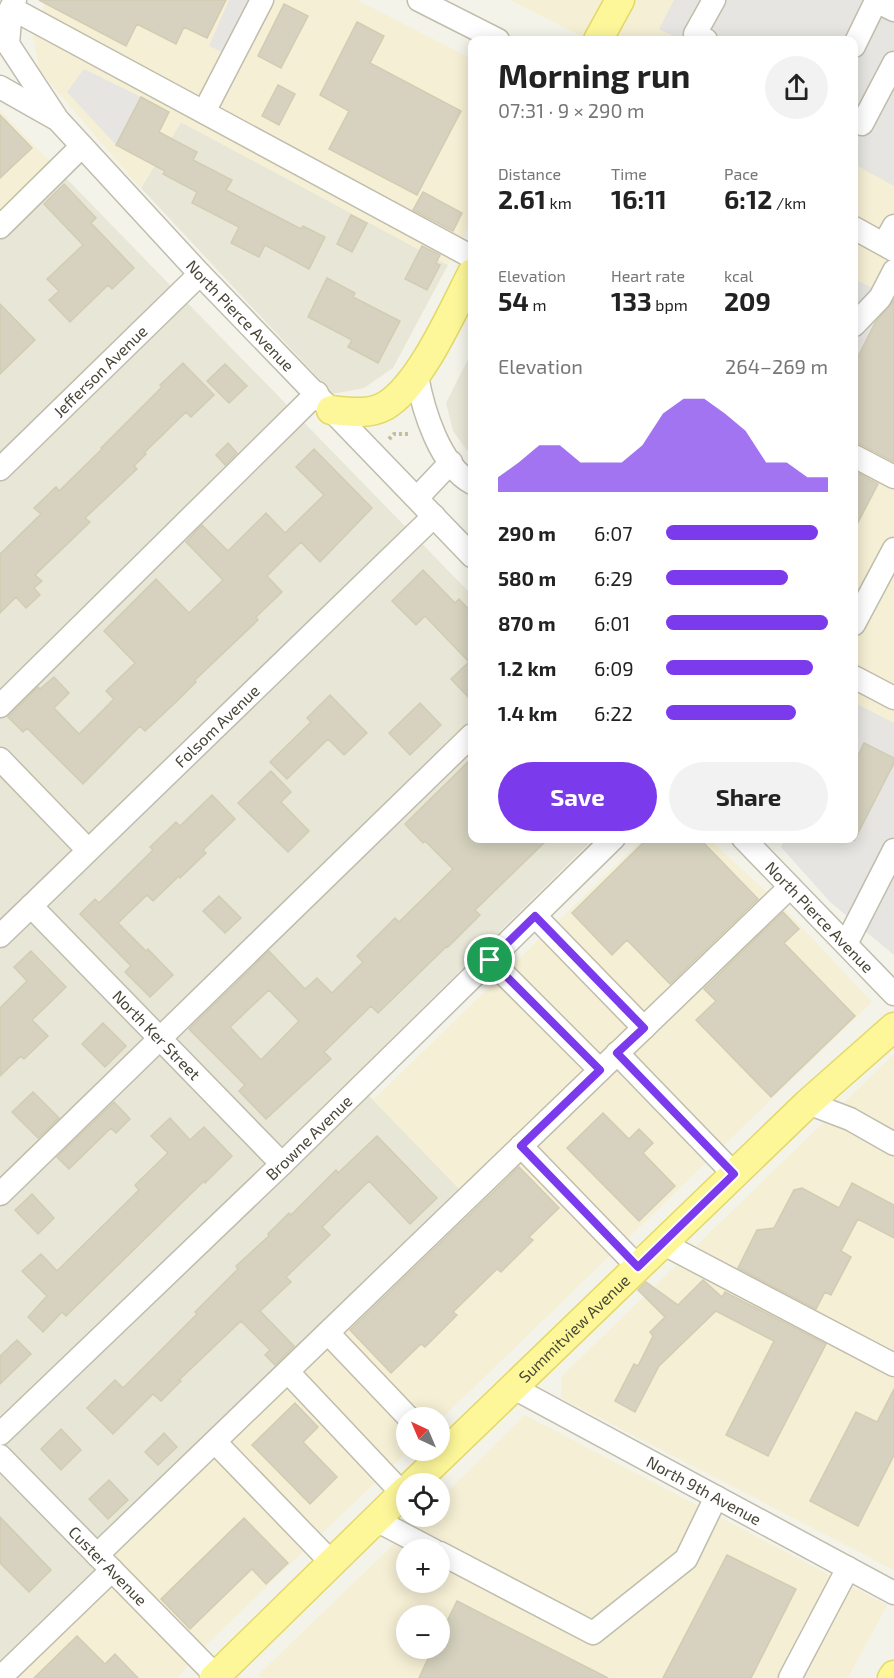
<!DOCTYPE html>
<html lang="en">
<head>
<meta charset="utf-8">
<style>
  :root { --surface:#fff; --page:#f2f2f2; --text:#222; --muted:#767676; --accent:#7c3aed }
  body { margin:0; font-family:"Exo 2",sans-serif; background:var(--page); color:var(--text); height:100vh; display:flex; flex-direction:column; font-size:22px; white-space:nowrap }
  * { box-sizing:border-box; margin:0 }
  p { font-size:20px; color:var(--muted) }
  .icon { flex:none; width:33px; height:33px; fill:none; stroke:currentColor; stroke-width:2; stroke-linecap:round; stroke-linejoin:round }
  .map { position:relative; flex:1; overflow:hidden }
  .details { position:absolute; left:468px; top:36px; width:390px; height:807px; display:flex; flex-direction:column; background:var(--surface); border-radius:12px; box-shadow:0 3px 15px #0003 }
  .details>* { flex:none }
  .needle { width:39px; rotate:316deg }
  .fabs { position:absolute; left:396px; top:1407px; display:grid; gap:12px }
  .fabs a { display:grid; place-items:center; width:54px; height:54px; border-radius:50%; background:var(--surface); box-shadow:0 3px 15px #0003; font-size:30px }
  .pin { position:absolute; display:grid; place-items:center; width:51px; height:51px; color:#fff; margin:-26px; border:3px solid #fff; border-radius:50%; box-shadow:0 2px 6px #0007 }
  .round { display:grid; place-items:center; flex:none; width:63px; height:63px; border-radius:32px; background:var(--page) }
  .headline { display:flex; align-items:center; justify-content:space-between; height:102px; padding:0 30px }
  h1 { font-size:33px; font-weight:700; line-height:45px }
  .metrics { display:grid; grid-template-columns:repeat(3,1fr); gap:9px; height:102px; padding:6px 30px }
  .metrics div { display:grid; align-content:center }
  .metrics b { font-size:26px; font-weight:700 }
  .metrics small { font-size:16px; font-weight:400 }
  .metrics p { font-size:16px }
  .chart { height:168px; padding:12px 30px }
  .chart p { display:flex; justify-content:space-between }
  .chart svg { width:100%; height:108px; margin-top:6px; fill:var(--accent); opacity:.7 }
  .action { display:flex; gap:12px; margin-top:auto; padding:12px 30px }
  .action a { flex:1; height:69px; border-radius:36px; background:var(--accent); color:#fff; font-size:24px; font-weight:700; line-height:69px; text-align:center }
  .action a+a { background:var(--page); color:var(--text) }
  ul { padding:0 30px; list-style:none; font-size:20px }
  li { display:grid; grid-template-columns:96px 72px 1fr; align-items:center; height:45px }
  li i { height:15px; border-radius:8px; background:var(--accent) }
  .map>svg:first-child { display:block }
  .residential { fill:#e8e7d7 }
  .commercial { fill:#f5efd5; fill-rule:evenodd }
  .parking { fill:#e6e5e1 }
  .building { fill:#d6d2bf; stroke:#d1ccb2; stroke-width:1.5; fill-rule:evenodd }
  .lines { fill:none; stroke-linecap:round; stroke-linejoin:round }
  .minor-casing { stroke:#c0bdac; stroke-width:25 }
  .major-casing { stroke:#e2d969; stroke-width:31 }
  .path { stroke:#c1bd9d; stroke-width:4; stroke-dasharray:3 3; stroke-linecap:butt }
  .minor { stroke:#fff; stroke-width:22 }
  .major { stroke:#fdf79a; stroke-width:28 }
  .route-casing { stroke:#fff; stroke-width:12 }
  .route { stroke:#7c3aed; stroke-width:8 }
  .labels { text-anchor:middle; stroke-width:5; stroke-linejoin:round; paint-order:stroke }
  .street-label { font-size:16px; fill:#484537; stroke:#fff }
</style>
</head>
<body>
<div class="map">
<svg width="894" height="1678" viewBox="0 0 894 1678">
  <rect width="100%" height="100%" fill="#f4f3e9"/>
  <path class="residential" d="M181,122L448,265L393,368L364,388L333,394L141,188Z
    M64,176L472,595V838L593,839L352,1078L474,1204L0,1665V239Z
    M472,351V457L453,431L446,403Z"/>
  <path class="commercial" d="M47,0H357L472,59V221L448,265L181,122L140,188L40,71L32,32Z
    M510,0H894V953L782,839L854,838V40H589Z
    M0,110L64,176L0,239Z
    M643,839H709L782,906L872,1002L440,1420V1418H406L408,1451L207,1644L177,1678H0V1665L516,1163L465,1195L373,1100Z
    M894,1054V1570L561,1398L562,1376Z
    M525,1415L887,1605L848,1678H263L258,1675L422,1517L440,1516V1499ZM406,1550H440V1582H406ZM406,1616H440V1648H406Z"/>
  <path class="parking" d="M229,0H252L224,53L209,46Z
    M674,0H894V186L854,164V40H680L659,29Z
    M84,69L141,97L116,145L67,92Z
    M854,279L889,296L854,365Z
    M855,703L894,723V758L864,743L854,764V707Z
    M894,763V955L830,902L781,847L785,839L854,838V824L860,827Z"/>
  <path class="building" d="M39,0H226L207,38L184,27L176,44L137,24L126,46Z
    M284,4L308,16L281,68L258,56Z
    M357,22L384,36L370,63L461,111L417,195L329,149L349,111L320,95Z
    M278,85L295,94L279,125L262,116Z
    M141,97L169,112L159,132L197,152L193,160L232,180L226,190L301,229L303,226L325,237L309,269L265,245L259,257L231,243L239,227L192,203L197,192L163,174L165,171L116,145Z
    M0,115L32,148L0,178Z
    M64,184L96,218L91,223L134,268L112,289L108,285L70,322L49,300L59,291L47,279L83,245L44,204Z
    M423,192L462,213L453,231L413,210Z
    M351,215L367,223L352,252L337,244Z
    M422,246L440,255L436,263L440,265L427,290L405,279Z
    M327,278L355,293L353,297L400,321L378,363L348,347L352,340L308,317Z
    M894,300V462L860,444L854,443V365L875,323Z
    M0,304L35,340L0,374Z
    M183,363L214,395L191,417L186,412L144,453L146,454L134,466L137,469L85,518L90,522L35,575L42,581L34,588L40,595L26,608L16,597L0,613V554L41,514L34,508L56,487L59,491L102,449L101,448L162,387L160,385Z
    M225,364L247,386L229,403L207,381Z
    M228,443L237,453L225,465L216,455Z
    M314,449L372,508L320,562L301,542L267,576L282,592L256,617L258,620L195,680L196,682L176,702L145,731L140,726L83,784L27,728L23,732L8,717L38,687L40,689L54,677L69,693L54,708L79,734L114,699L106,691L135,663L104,631L156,579L189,613L223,580L186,542L202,525L228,551L266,513L285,533L324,495L296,467Z
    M854,471L878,484L854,530Z
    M423,570L455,603L459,599L472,613V701L451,679L469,662L425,616L416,625L392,601Z
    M330,695L367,733L344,755L328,739L287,779L270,762L311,722L307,718Z
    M420,703L441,725L410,755L389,733Z
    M864,743L894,758V763L854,841V764Z
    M472,758V838H549L475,910L480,915L448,947L447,946L378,1013L371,1006L324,1052L331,1059L266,1119L239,1091L245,1085L189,1029L269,951L305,989L317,978L332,993L363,962L357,956L395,918L399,922L453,869L425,841L423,843L405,824ZM269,990L299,1021L261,1060L230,1027Z
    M271,771L291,792L281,802L309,831L288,852L238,803Z
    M212,795L235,819L203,850L206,853L180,878L179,876L153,901L147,895L118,923L146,951L148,949L173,975L150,997L125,972L131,966L80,914L95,899L99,903L153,850L150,847L176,822L180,826Z
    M648,838H699L758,899L670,984L627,940L612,955L572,913Z
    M219,896L241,918L225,933L203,911Z
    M783,912L799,929L784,943L855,1016L771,1097L696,1020L716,1001L704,989Z
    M31,951L66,987L32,1020L48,1036L24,1059L21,1056L0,1076V1008L27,981L14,967Z
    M103,1023L126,1046L105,1067L82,1044Z
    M33,1092L59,1118L38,1138L12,1112Z
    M114,1102L130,1119L116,1133L111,1128L69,1169L57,1157Z
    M603,1113L629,1139L639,1129L653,1143L643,1153L675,1186L639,1221L567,1148Z
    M170,1118L190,1140L204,1127L232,1156L205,1183L204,1181L66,1316L62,1312L43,1332L28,1317L47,1296L22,1271L41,1254L57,1271L139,1190L135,1185L168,1153L151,1136Z
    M377,1136L437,1198L410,1224L369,1181L322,1227L330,1235L286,1277L291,1282L260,1311L294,1346L275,1365L265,1355L270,1350L241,1321L179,1380L181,1381L161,1401L153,1394L113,1434L87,1408L115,1380L123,1388L197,1314L195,1312L238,1269L236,1266L269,1236L268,1234L289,1213L291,1215L336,1170L338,1173Z
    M519,1167L559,1208L529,1237L533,1240L501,1272L497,1269L453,1312L457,1315L425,1347L421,1344L391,1373L350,1330Z
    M852,1183L894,1205V1238L858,1219L841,1251L851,1257L831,1295L825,1292L816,1309L738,1268L757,1230L774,1228L794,1190L802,1188L839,1208Z
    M32,1194L54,1218L38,1234L15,1210Z
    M703,1280L722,1297L725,1292L826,1344L768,1456L726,1435L774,1341L716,1311L659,1366L635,1412L615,1401L634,1364L638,1366L653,1336L650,1332L665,1317L638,1290L646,1282L678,1305Z
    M17,1340L31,1354L0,1384V1356Z
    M894,1389V1455L858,1526L810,1501L856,1412L877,1422Z
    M295,1403L318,1427L303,1442L337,1477L310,1504L252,1445Z
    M61,1429L81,1450L61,1470L41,1449Z
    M164,1433L177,1447L158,1465L145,1452Z
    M109,1480L128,1500L108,1519L89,1499Z
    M0,1517L51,1570L29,1592L0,1563Z
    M244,1518L288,1563L266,1584L252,1569L190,1629L161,1599Z
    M727,1555L796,1589L751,1678H663Z
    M457,1601L608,1678H419L433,1648H440V1636Z
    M77,1636L105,1664L115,1654L138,1678H34Z"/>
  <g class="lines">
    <defs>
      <g id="minor">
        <path d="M15,0L11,8L8,44L56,117"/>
        <path d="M419,0L498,40"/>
        <path d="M11,8L472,257"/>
        <path d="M706,40L695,34L714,0"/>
        <path d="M854,46L876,1L894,10"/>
        <path id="s1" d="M0,87L58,120L200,274L472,556"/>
        <path d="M204,112L262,0"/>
        <path d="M854,120L862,124L894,63"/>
        <path d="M0,227L82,146"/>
        <path d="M854,228L894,250"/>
        <path d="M884,244L894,226"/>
        <path d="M854,325L880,298L894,271"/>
        <path d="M417,376C423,410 440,466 472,483"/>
        <path d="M854,456L894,477"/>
        <path id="s2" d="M0,469L200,274"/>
        <path d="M417,498L451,462"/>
        <path d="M854,624L894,549"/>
        <path d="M854,677L894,698"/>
        <path d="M0,706L317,393"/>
        <path d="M0,759L88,850"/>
        <path id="s3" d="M743,838L894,994"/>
        <path id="s4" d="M31,906L282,1164"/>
        <path d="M535,916L644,1028"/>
        <path id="s5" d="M0,936L434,516"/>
        <path d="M846,944L894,850"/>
        <path d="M490,960L600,1070"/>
        <path d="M617,1053L734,1174"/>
        <path d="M808,1103L850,1119L894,1144"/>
        <path d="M521,1146L638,1267"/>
        <path d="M0,1194L472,735"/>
        <path d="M662,1243L894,1365"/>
        <path d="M328,1333L409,1418"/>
        <path d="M288,1372L403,1494"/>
        <path id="s6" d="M512,1387L894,1593"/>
        <path id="s7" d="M0,1434L282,1164L614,838"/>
        <path d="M215,1442L332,1563"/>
        <path id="s8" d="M0,1456L218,1678"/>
        <path d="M376,1520L433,1550"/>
        <path d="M440,1553L593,1633L686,1559L716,1497"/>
        <path d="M97,1555L790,887"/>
        <path d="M0,1678L112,1570"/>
        <path d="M790,1678L848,1568"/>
      </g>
      <g id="major">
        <path d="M598,40L620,0"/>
        <path d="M331,410C349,412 369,415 385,406C420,386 453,310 472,273"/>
        <path id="s9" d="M413,1484L808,1103L894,1027"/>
        <path d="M214,1678L406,1490"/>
        <path d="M892,1678L894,1675"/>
      </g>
    </defs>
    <use href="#minor" class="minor-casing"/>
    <use href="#major" class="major-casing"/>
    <path class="path" d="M389,439L394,434H410"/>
    <use href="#minor" class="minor"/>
    <use href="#major" class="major"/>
  </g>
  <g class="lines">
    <defs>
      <path id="route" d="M535,916L644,1028L617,1053L734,1174L638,1267L521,1146L600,1070L490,960Z"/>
    </defs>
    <use href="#route" class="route-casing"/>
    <use href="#route" class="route"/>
  </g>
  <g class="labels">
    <g class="street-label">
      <text dy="6" stroke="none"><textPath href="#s1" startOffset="334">North Pierce Avenue</textPath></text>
      <text dy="6" stroke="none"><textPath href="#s2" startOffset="140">Jefferson Avenue</textPath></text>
      <text dy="6" stroke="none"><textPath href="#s5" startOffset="302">Folsom Avenue</textPath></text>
      <text dy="6" stroke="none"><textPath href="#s3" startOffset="110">North Pierce Avenue</textPath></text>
      <text dy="6" stroke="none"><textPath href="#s4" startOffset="180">North Ker Street</textPath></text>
      <text dy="6" stroke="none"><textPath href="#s7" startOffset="428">Browne Avenue</textPath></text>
      <text dy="6" stroke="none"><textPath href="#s9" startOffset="224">Summitview Avenue</textPath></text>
      <text dy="6" stroke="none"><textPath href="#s6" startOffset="218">North 9th Avenue</textPath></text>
      <text dy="6" stroke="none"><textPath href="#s8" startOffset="154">Custer Avenue</textPath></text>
    </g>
  </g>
</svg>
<div class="fabs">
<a><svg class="needle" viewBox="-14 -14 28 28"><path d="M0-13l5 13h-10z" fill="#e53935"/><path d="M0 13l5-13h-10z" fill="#767676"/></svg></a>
<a><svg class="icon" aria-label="locate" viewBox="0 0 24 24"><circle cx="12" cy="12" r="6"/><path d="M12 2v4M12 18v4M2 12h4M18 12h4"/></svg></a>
<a>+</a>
<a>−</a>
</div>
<div class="pin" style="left:490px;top:960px;background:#1e9e55"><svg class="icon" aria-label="arrive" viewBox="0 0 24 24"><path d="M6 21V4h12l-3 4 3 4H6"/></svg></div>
<section class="details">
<div class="headline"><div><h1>Morning run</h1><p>07:31 · 9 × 290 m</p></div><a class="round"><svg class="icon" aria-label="share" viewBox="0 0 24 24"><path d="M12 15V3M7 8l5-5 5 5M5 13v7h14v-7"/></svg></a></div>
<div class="metrics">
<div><p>Distance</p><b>2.61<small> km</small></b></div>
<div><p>Time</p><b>16:11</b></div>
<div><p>Pace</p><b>6:12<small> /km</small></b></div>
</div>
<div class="metrics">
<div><p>Elevation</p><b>54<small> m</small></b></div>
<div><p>Heart rate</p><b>133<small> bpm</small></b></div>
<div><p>kcal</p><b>209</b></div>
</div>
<div class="chart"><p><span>Elevation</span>264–269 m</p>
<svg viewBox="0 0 160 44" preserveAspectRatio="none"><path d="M0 44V38L10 32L20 25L30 25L40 32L50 32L60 32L70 25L80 12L90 6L100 6L110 12L120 19L130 32L140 32L150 38L160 38V44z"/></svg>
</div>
<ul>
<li><b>290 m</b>6:07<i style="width:94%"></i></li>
<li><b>580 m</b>6:29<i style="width:75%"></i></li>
<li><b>870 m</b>6:01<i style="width:100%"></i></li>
<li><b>1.2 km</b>6:09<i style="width:91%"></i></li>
<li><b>1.4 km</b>6:22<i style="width:80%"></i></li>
</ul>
<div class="action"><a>Save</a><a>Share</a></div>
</section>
</div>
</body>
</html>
